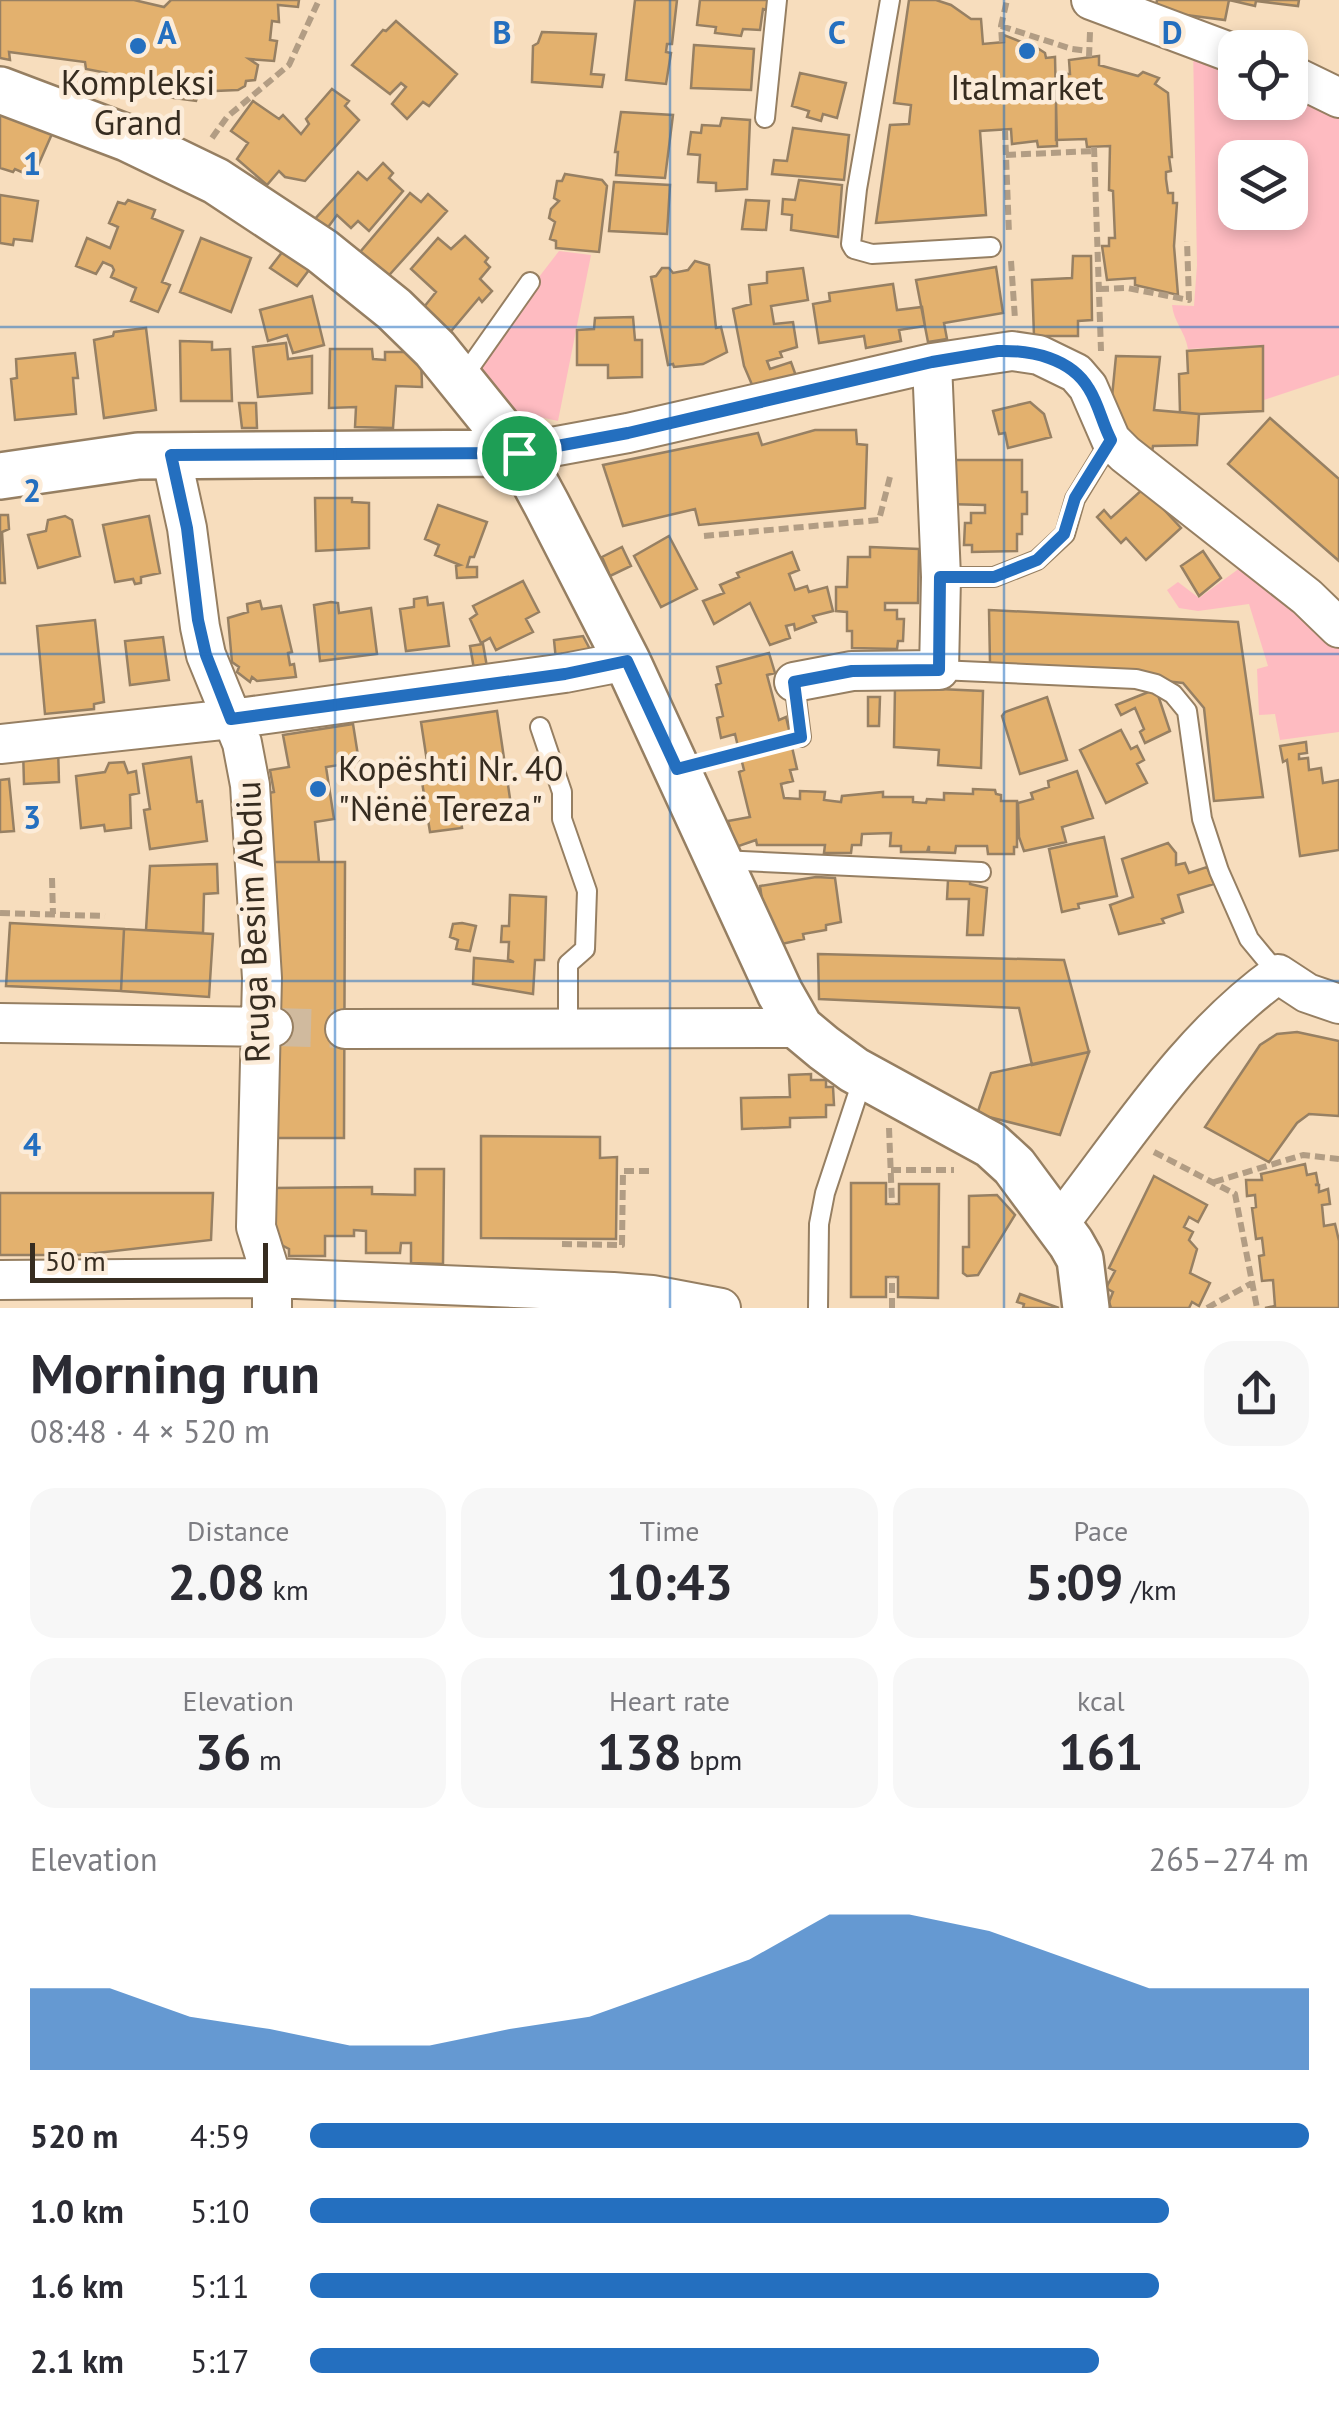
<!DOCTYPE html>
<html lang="en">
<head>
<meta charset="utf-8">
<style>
  :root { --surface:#fff; --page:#f7f7f7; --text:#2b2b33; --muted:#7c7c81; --accent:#246fbf }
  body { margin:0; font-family:"PT Sans",sans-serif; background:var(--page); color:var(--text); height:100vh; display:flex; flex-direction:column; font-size:38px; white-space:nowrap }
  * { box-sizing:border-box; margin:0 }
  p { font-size:32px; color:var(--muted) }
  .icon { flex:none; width:55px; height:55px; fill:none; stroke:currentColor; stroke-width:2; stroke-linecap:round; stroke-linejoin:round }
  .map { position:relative; height:1308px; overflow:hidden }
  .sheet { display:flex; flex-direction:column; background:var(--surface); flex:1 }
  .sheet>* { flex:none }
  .fabs { position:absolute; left:1218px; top:30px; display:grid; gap:20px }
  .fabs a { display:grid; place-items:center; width:90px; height:90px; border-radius:20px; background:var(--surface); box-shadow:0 5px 15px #0003; font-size:50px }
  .scale { position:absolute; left:30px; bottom:25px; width:238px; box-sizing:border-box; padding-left:10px; border:5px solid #362c20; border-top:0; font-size:28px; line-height:35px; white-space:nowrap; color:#362c20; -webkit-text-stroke:8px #fcecd9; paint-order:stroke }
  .pin { position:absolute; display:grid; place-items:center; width:85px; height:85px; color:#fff; margin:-42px; border:5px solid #fff; border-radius:50%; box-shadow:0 2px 10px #0007 }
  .round { display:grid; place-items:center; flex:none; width:105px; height:105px; border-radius:30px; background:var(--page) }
  .headline { display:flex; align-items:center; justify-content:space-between; height:170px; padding:0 30px }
  h1 { font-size:55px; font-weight:700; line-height:75px }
  .stats { display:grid; grid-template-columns:repeat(3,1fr); gap:15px; height:170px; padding:10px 30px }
  .stats div { display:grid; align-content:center; border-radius:25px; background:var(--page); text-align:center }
  .stats b { font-size:50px; font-weight:700 }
  .stats small { font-size:28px; font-weight:400 }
  .stats p { font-size:28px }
  .chart { height:280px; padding:20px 30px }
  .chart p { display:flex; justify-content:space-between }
  .chart svg { width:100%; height:180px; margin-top:10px; fill:var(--accent); opacity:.7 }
  ul { padding:0 30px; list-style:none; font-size:32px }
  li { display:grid; grid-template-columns:160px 120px 1fr; align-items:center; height:75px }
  li i { height:25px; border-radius:12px; background:var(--accent) }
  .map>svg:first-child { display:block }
  .green { fill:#febbc1; fill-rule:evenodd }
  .building { fill:#e3b16e; stroke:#978063; stroke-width:2.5 }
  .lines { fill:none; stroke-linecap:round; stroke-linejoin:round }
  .minor-tunnel { stroke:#d0ba9e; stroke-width:38; stroke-dasharray:38 19; stroke-linecap:butt }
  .service-casing { stroke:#967f62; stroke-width:22 }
  .minor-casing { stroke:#967f62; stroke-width:42 }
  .tertiary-casing { stroke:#967f62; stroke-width:50 }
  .path { stroke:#b29d84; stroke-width:6; stroke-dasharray:10 5; stroke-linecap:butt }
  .service { stroke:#fff; stroke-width:18 }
  .minor { stroke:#fff; stroke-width:38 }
  .tertiary { stroke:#fff; stroke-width:45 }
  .route-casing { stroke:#fff; stroke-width:20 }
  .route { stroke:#246fbf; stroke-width:12 }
  .grid { fill:none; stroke:#246fbf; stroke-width:2.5; stroke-opacity:0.55 }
  .poi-dot { fill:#246fbf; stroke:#fcecd9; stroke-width:4 }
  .labels { text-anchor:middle; stroke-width:9; stroke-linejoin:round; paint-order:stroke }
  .poi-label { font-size:35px; fill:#362c20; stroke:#fcecd9 }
  .street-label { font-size:35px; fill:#362c20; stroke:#fcecd9 }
  .grid-label { font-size:32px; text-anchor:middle; font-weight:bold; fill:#246fbf; stroke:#fcecd9; stroke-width:9; stroke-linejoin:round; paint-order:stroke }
</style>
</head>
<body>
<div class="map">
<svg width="1339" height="1308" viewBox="0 0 1339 1308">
  <rect width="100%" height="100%" fill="#f7ddbd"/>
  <path class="green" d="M1193,46L1235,61V102H1290V81L1339,107V375L1264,400V345L1188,349C1185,331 1174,323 1172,305L1194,306L1197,265ZM1235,158H1290V212H1235Z
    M559,251L591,255L558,421L508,410L476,373L482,351Z
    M1248,562L1308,612L1339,647V732L1280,740L1275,714L1259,715L1257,669L1268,666L1249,604L1198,611L1179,608L1167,590L1178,582L1199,598Z"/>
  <path class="building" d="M0,0H134L164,7L171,0H299L298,7L278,5L279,22L272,21L270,40L277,41L274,61L249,59L258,65L255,80L246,81L245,86L238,90L215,91L214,95L199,92L196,101L105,89L107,73L86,69L85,62L9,52L10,60L0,58Z
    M635,0H677L672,44H667L666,52L671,53L666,84L626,80Z
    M700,0H769L767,10L763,9L760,30L743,29L741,36L715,33L716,27L697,25Z
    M909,0H936L951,5L971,19H981L983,44L1004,42V35L1039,49L1045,53L1046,58L1055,57L1057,146L1038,147L1037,141L1012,144L1011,129L980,131L986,215L876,223L890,125L909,124L911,105L894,103Z
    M1157,0H1229L1225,20L1155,11Z
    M1229,0H1299L1298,6L1256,1L1255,6Z
    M396,21L457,74L429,106L423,102L407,119L392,104L406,87L401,83L390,94L352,65L383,30L386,31Z
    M542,32L596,34L591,74L604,75L602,87L532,82L533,46L538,43Z
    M694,45L754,49L751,90L691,88Z
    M1099,56V65L1138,76L1143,72L1159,78L1155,84L1168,93L1172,157H1169L1171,171L1166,172V179L1168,193H1173V203H1177L1174,246L1178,295L1135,285V278L1107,280L1102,246H1109V238H1115L1113,191L1109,190L1110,146L1087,147L1086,139L1056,140V74H1070L1069,60Z
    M800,73L846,83L837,118L823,114L821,121L807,117L809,111L792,106Z
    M332,89L349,101L345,106L359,120L305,181L285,177L279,171L267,185L237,159L248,143L231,131L253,101L279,119L283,115L301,134L309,124L306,119Z
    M0,108L55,127L33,177L15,169L13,172L0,168Z
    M621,112L673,115L665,178L616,175L618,152H615Z
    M722,118L750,120L747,189L716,191V183L698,182L700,155L688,154L691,132L701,133L702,125L720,126Z
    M793,128L849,135L844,180L772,174L774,160L787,161Z
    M383,163L393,173L389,178L403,191L369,231L358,221L351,228L337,215L326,230L314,220L358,172L367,180Z
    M565,174L602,180L607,186L599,252L556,248V241L550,239L555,222L549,218L551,209L559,201L554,198L557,181H562Z
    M799,180L842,185L838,237L791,230L792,215L782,214L783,199L795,200Z
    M614,182L670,185L667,234L609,231Z
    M410,193L421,202L428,194L447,211L382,283L355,258Z
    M0,195L38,201L32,241L14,239L13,245L0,243Z
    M128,200L155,210L152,218L183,231L162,282L170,285L158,312L131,301L136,288L111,277L114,270L112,266L103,262L96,274L76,266L87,238L110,248L118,227L109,223L118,202L125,204Z
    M746,200L769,201L766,230L742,229Z
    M465,236L488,258L485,262L490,267L480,279L492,291L482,302L479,298L447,336L420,312L436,292L411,269L438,238L451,249Z
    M201,238L251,258L231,312L180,292Z
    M286,247L312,266L297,286L270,268Z
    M1073,256H1091L1092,320L1078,321V336H1034L1032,280L1072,278Z
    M695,261L709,265L716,328L721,327L727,352L703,364L674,367L673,364L668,365L651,277L656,276L662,268H669L673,273L688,270Z
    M996,267L1003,313L944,323L947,339L928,342L916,280Z
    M803,268L808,300L771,306L774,324L793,322L797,347L780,352L782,357L767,361L770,369L791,362L796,376L753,387L744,366L733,309L751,304L749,285L767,283V272Z
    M893,284L897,310L922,307L925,326L899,330L901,341L866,348L864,336L819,343L813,304L830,301L829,293Z
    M312,296L324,345L293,353L287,335L268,341L260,310Z
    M633,317L635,340H642V377L608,378V365H577V330L594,329L595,318Z
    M146,328L156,410L104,418L94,340L113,336L114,332Z
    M180,341L212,342V350L230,349L232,401H181Z
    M286,343L288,359L312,356V393L258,397L253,347Z
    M1263,346V411L1199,414L1180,412L1179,374L1188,373L1187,351Z
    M330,349H372L373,359L385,360V352H421L422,387L396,386L393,428L355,427L356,407L329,408Z
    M75,353L78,378H73L76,414L15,420L11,379L17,378L16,359Z
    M1116,356L1160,357L1154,410L1199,414L1197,445L1153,446L1151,458L1109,428Z
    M1030,402L1044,414L1051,437L1008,448L1005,433L999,434L993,411Z
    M239,403H256L257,428H242Z
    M1270,418L1339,479V561L1228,464Z
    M815,430H856L857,444L867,445L865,508L699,525L695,509L623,526L603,465L758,433L762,445Z
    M951,460H1022V492H1027V514H1022V534H1017V551L972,552V545H964L965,523H971V513H985V505L946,504Z
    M1144,488L1181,528L1146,560L1126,538L1121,543L1097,517L1104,510L1111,518Z
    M315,498H352V502L369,503V548L316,551Z
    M438,505L487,522L474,557H470L467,567H477V577L457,578L456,566L460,565L435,555L439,545L425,539Z
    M0,515H8L9,529L2,532L5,583H0Z
    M65,516L72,520L80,556L38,568L28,535L46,531L48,520Z
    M149,516L160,573L141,577V583L135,584L133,579L115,582L103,525Z
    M669,536L697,589L661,607L634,556Z
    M622,547L631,566L610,576L602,557Z
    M870,547L919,549L918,603H885V610H897V619H904L903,641H898L897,649L852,648V631H847V612L836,611V587H847L848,557H870Z
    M1203,551L1221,578L1199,596L1181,566Z
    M792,552L799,570L789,574L795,590L807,586L809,592L827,587L833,611L813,616L816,622L795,630L794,624L786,626L790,638L770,645L750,603L714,624L703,601L724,593L720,585L739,577L737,573Z
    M523,581L539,612L526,619L533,632L496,650L490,638L481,643L470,619L477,614L473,606Z
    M427,597L428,605L443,603L449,646L406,651L400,609L414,607V599Z
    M260,601L262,609L281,606L292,652L288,653L290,665L294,664L296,677L257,681L252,677L250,682L237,672L239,667L232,662L228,618L248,612L247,604Z
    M331,602L338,603L339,613L371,608L377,654L320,661L314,605Z
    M989,610L1238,622L1263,797L1214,801L1204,708L1183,683L990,663Z
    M95,620L104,702L94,704V709L45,714L37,626Z
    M583,636L593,655L556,660L554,640Z
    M163,637L169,680L130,685L125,641Z
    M483,644L487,667L474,669L470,646Z
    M769,653L775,673L767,675L779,720L786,717L791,738L739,751L735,734L721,738L717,718L723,716L716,685L721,683L717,667Z
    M895,687L983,691L981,768L938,765L939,750L894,747Z
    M1156,689L1170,731L1145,743L1140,732L1144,729L1135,708L1121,715L1116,705Z
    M868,697H880L879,726H868Z
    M1047,697L1067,760L1020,774L1002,716L1005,712Z
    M497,711L512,812L461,819L462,828L430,832L422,782L430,781L421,722Z
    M353,724L359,762L326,767L334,819L315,822L319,862H273L263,794L274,792L270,770L289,767L283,735Z
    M1121,730L1131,749L1137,746L1144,760L1137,764L1147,783L1106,803L1080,750Z
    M1306,742L1307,753L1299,754V759L1308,758L1309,770L1321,768L1323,783L1339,780V850L1300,856L1287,760L1283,762L1280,746Z
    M784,743L785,749L792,747L797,769L790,770L793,781L781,784L784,798L800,799V791L825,792L824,800L841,802L842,796L883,792V797H913V802L926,803L927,799L944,800V793L973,794V789L995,790L996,794L1001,795V801H1017V847H1014V854H988L987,846H956L955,853L929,852V846L927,852H901V846H890L891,833L862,834L861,845H852L851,853H824L825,845H757L756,840L736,847L728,821L750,817L739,772L744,770L740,754Z
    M58,746L59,782L24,784L23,749Z
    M191,757L197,802L202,801L207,841L150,849L144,810L150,809L143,764Z
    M124,762L128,773L136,771L139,793L130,795L131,828L105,831L104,825L81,828L76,776L105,772L109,763Z
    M1077,771L1093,818L1062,827L1066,842L1024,851L1019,837L1018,803L1033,799L1031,793L1049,787L1048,781Z
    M9,779L14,831L0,832V780Z
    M1104,837L1117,896L1078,904L1079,908L1062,912L1049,849Z
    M1168,843L1176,853V865L1185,863L1189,873L1207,867L1214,884L1178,895L1183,912L1162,919L1164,923L1119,934L1110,905L1133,897L1122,859Z
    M273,862H345L344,1138H273Z
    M217,864L218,893L204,894L203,933L146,930L150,866Z
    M816,877L835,878L841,922L826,925V930L803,934L804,939L782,944L767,934L760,886Z
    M948,880H970V884L987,888L983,935H967L969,899H947Z
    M510,895L546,897L544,960H535L533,994L473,984L474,958L514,962L508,959L509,942H501L502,926H509Z
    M10,923L124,929L121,991L6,986Z
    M462,923L476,926L470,951L456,949L458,940L450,937L453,924Z
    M124,929L213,934L209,997L121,991Z
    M818,954L1064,960L1089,1052L1032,1065L1019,1008L819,999Z
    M1297,1032L1339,1041V1116L1309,1114L1297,1123L1269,1162L1205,1127L1260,1045L1277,1034Z
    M1089,1052L1060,1135L977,1114L991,1073Z
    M811,1074V1080H826V1087H833L834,1105H826V1117L790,1118V1127L742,1129L741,1098L790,1097L789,1075Z
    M481,1136L600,1137V1158L617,1157L616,1239L481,1238Z
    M1305,1164L1307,1175L1316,1173L1318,1184L1315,1185H1319V1192L1328,1189L1330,1204L1322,1205L1324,1226L1335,1224L1339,1241V1308H1265L1275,1306L1273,1280L1262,1281L1259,1256L1264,1255L1262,1238L1256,1239L1252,1208L1256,1207L1255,1195L1247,1196L1246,1180H1262L1261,1174Z
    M415,1169H444L443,1264L411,1263V1243H401L400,1253H366V1231L354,1230V1236H325V1256H289V1249L272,1240L273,1188L372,1187V1194L415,1195Z
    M1154,1176L1207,1205L1198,1222L1189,1217L1184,1227L1193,1232L1189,1240L1197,1249L1190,1273L1210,1283L1199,1306L1192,1302L1189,1308H1111L1109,1302L1113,1292L1106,1288L1115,1271L1109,1268Z
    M851,1183H886V1204H899V1184H939L938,1298L898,1297V1277H886V1297H851Z
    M0,1193H213L211,1240L79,1255H0Z
    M997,1195L1015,1215L978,1275L967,1276L963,1273V1247H969V1196Z
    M1020,1294L1059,1308H1023L1024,1304L1017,1302Z"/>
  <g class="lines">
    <path class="minor-tunnel" d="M273,1027L345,1029"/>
    <defs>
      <path id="service" d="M890,0L857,189L851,244L854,249L872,254L991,247
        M765,118L777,0
        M461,380L530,282
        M941,577H994L1037,560L1065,534L1075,499L1111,440
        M939,670L1136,679L1156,684L1173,694L1187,711L1202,819L1219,871L1249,939L1278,974
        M794,682L801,737
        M540,727L562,792V819L587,891L585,949L568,964V1030
        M721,860L981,872
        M818,1308L819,1224L825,1193L864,1075"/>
      <path id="minor" d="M1091,0L1235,54
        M1290,74L1339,98
        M519,453L628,433L932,363L1012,351L1039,355L1076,373L1088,387L1111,440L1125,454L1307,597L1339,628
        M171,455L187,528L200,627L206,655L242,743L250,785L262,978L256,1227L272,1278V1308
        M794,682L852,671L939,670L941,577L932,363
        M0,744L231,719L565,673L627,661
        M0,1023L273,1027
        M345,1029L800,1028
        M1058,1225C1126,1138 1187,1039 1278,974L1307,993L1339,1004
        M0,1280L272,1278L613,1292L652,1295L721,1308"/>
      <path id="tertiary" d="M0,90L127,138L216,181L322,251L394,309L435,349L519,453L547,505L627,661L780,993L800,1028L824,1048L854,1070L991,1145L1014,1166L1071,1243L1080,1259L1086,1308
        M0,476L138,456L519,453"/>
    </defs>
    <use href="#service" class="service-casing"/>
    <use href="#minor" class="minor-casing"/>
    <use href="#tertiary" class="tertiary-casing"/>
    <path class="path" d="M1001,26L1072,49L1088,51
      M1002,42L1001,26L1007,0
      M1089,57L1090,32
      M1005,130L1009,234
      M212,138L227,117L289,65L319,0
      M1094,147L1101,351
      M1006,155L1094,151
      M1011,261L1015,319
      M1099,289L1127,288L1189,300L1187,241
      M704,536L879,520L891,473
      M711,760L781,742
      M52,878L53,914
      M0,913L105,916
      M889,1128L892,1204
      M1154,1152L1235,1194L1257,1308
      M891,1170H954
      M1214,1182L1303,1155L1339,1159
      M562,1244L622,1245L623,1171H651
      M892,1308V1277
      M1207,1308L1252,1283"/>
    <use href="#service" class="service"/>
    <use href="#minor" class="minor"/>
    <use href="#tertiary" class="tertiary"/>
  </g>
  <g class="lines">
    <defs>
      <path id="route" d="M998,351C1031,350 1071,358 1089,389C1099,405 1102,423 1111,440L1075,498L1064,534L1037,560L994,577H940L939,670L852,671L794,682L801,737L677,769L627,661L565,674L231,719L206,655L198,620L187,528L171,455L519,453L628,433L932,362Z"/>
    </defs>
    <use href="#route" class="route-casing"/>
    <use href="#route" class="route"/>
  </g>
  <path class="grid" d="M335,0V1308M670,0V1308M1004,0V1308M0,327H1339M0,654H1339M0,981H1339"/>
  <g class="poi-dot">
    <circle cx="138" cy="46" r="10"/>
    <circle cx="1027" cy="51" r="10"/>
    <circle cx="318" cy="789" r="10"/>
  </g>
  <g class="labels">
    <g class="poi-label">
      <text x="138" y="95">Kompleksi<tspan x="138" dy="40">Grand</tspan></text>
      <text x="1027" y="100">Italmarket</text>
      <text x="338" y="781" text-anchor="start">Kopështi Nr. 40<tspan x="338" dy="40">"Nënë Tereza"</tspan></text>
    </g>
    <g class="street-label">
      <text transform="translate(253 922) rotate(-92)" y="12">Rruga Besim Abdiu</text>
    </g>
  </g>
  <g class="grid-label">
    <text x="167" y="44">A</text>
    <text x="502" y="44">B</text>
    <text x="837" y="44">C</text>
    <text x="1172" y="44">D</text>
    <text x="32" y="175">1</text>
    <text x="32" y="502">2</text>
    <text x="32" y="829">3</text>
    <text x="32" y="1156">4</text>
  </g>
</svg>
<div class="fabs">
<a><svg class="icon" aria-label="locate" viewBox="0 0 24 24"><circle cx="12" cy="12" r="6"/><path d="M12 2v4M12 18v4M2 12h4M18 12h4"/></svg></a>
<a><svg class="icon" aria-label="layers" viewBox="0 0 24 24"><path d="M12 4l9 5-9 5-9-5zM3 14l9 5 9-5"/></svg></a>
</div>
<div class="scale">50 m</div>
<div class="pin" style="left:519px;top:453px;background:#1e9e55"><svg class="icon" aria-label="arrive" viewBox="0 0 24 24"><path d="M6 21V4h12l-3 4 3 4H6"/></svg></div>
</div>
<section class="sheet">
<div class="headline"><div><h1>Morning run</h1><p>08:48 · 4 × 520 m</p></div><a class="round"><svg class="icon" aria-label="share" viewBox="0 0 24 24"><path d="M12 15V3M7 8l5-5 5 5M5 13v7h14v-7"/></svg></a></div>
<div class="stats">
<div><p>Distance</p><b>2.08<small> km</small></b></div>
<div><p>Time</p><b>10:43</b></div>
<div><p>Pace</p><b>5:09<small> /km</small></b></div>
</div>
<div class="stats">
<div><p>Elevation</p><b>36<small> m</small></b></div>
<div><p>Heart rate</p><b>138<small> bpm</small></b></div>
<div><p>kcal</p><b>161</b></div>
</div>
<div class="chart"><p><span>Elevation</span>265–274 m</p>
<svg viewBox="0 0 160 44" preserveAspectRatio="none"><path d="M0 44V24L10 24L20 31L30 34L40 38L50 38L60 34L70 31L80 24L90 17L100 6L110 6L120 10L130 17L140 24L150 24L160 24V44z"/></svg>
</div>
<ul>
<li><b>520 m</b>4:59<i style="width:100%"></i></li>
<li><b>1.0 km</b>5:10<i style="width:86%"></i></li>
<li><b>1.6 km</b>5:11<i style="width:85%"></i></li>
<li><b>2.1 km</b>5:17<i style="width:79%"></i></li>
</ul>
</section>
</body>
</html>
